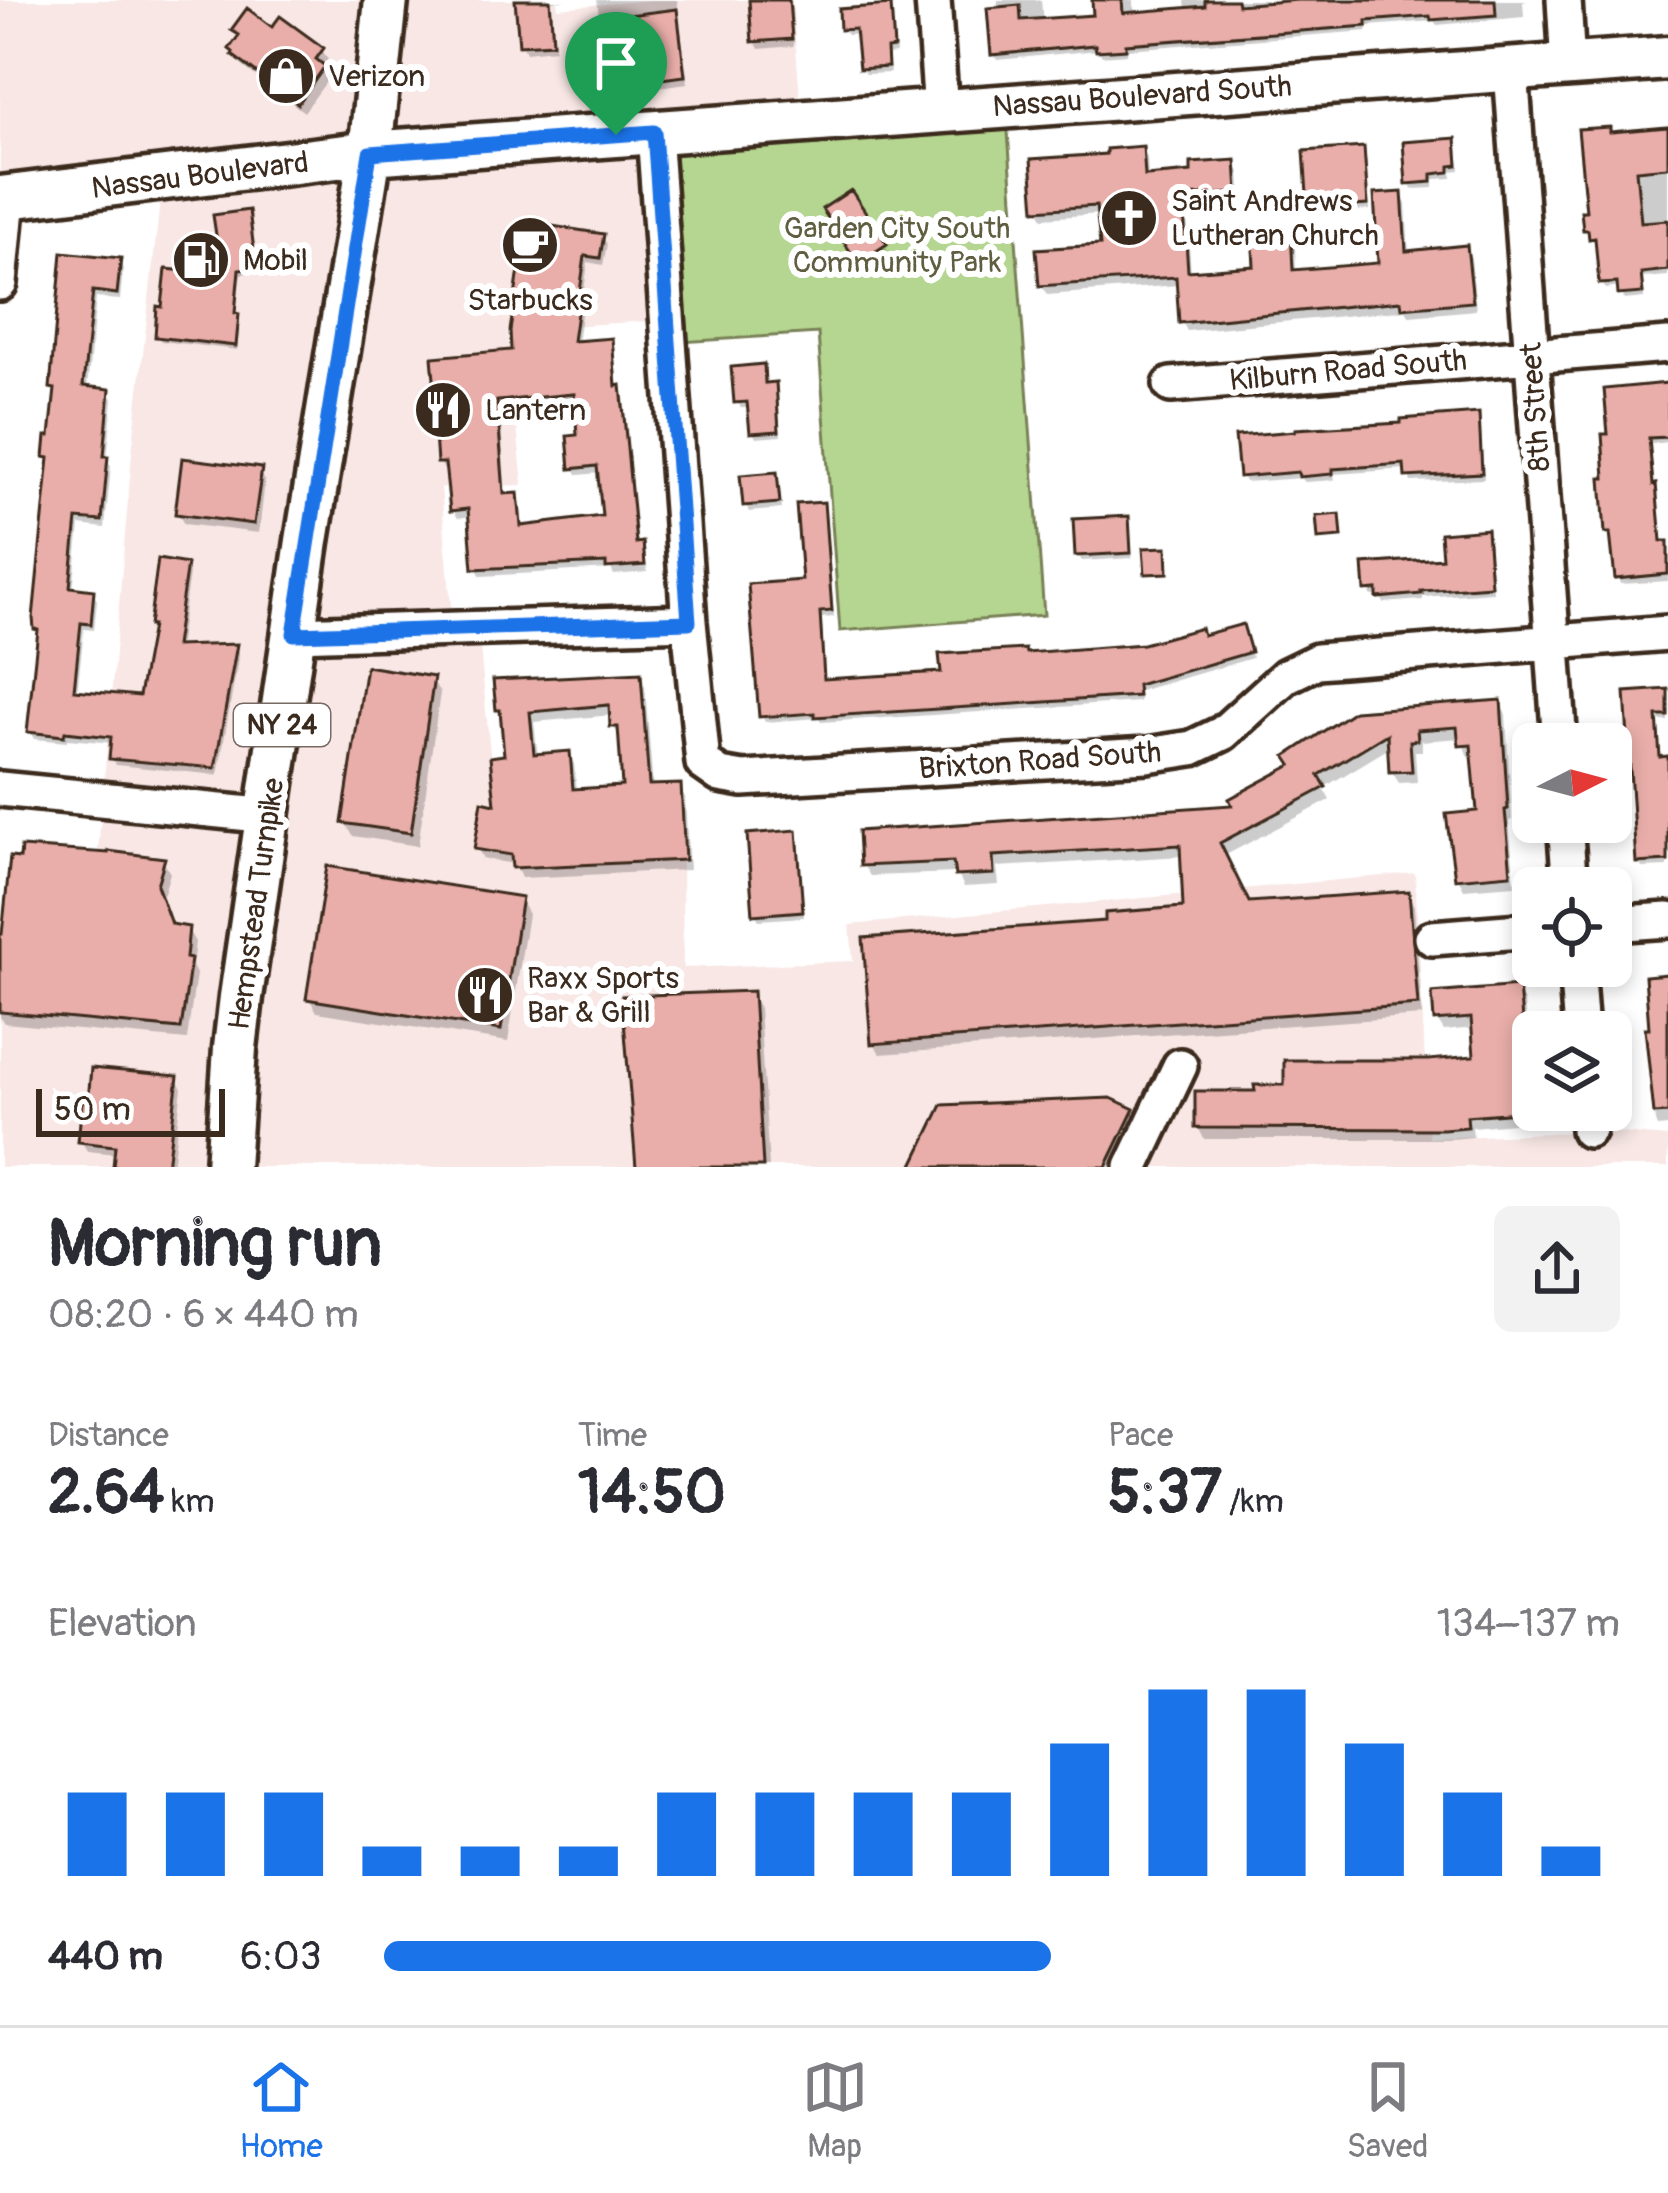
<!DOCTYPE html>
<html lang="en">
<head>
<meta charset="utf-8">
<style>
  :root { --surface:#fff; --page:#f2f2f3; --text:#2b2b33; --muted:#7c7c81; --line:#e1e1e2; --accent:#1a73e8 }
  body { margin:0; font-family:Pangolin,sans-serif; background:var(--page); color:var(--text); height:100vh; display:flex; flex-direction:column; font-size:45px; white-space:nowrap }
  * { box-sizing:border-box; margin:0 }
  p { font-size:39px; color:var(--muted) }
  .icon { flex:none; width:66px; height:66px; fill:none; stroke:currentColor; stroke-width:2; stroke-linecap:round; stroke-linejoin:round }
  .map { position:relative; height:1167px; overflow:hidden }
  .side { display:flex; flex-direction:column; background:var(--surface); flex:1 }
  .side>* { flex:none }
  .needle { width:78px; rotate:84deg }
  .tools { position:absolute; left:1512px; top:723px; display:grid; gap:24px }
  .tools a { display:grid; place-items:center; width:120px; height:120px; border-radius:18px; background:var(--surface); box-shadow:0 6px 18px #0003; font-size:60px }
  .scale { position:absolute; left:36px; bottom:30px; width:189px; box-sizing:border-box; padding-left:12px; border:6px solid #3b2a1e; border-top:0; font-size:33px; line-height:42px; white-space:nowrap; color:#3b2a1e; -webkit-text-stroke:9px #fff; paint-order:stroke }
  .pin { position:absolute; display:grid; place-items:center; width:102px; height:102px; color:#fff; margin:-123px -51px; border-radius:50% 50% 50% 0; rotate:-45deg; box-shadow:0 0 12px #0007 }
  .pin .icon { rotate:45deg }
  .round { display:grid; place-items:center; flex:none; width:126px; height:126px; border-radius:18px; background:var(--page) }
  .overview { display:flex; align-items:center; justify-content:space-between; height:204px; padding:0 48px }
  h1 { font-size:66px; font-weight:800; line-height:90px }
  .metrics { display:grid; grid-template-columns:repeat(3,1fr); gap:18px; height:204px; padding:12px 48px }
  .metrics div { display:grid; align-content:center }
  .metrics b { font-size:60px; font-weight:800 }
  .metrics small { font-size:33px; font-weight:400 }
  .metrics p { font-size:33px }
  .chart { height:336px; padding:24px 48px }
  .chart p { display:flex; justify-content:space-between }
  .chart svg { width:100%; height:216px; margin-top:12px; stroke:var(--accent); stroke-width:6 }
  ul { padding:0 48px; list-style:none; font-size:39px }
  li { display:grid; grid-template-columns:192px 144px 1fr; align-items:center; height:90px }
  li i { height:30px; border-radius:15px; background:var(--accent) }
  .tab-bar { display:flex; justify-content:space-around; align-items:center; height:168px; border-top:3px solid var(--line); background:var(--surface); font-size:33px; color:var(--muted) }
  .tab-bar a { display:grid; justify-items:center; gap:6px }
  .tab-bar .on { color:var(--accent) }
  .map>svg:first-child { display:block }
  .built { fill:#f8e7e5 }
  .green { fill:#b5d690; stroke:#788057; stroke-width:3 }
  .shadow { fill:#0003; fill-rule:evenodd }
  .building { fill:#e9aea9; stroke:#3b2a1e; stroke-width:3; fill-rule:evenodd }
  .lines { fill:none; stroke-linecap:round; stroke-linejoin:round }
  .minor-casing { stroke:#3b2a1e; stroke-width:42 }
  .major-casing { stroke:#3b2a1e; stroke-width:51 }
  .minor { stroke:#fff; stroke-width:33 }
  .major { stroke:#fff; stroke-width:42 }
  .route-casing { stroke:#fff; stroke-width:24 }
  .route { stroke:#1a73e8; stroke-width:15 }
  .labels { text-anchor:middle; stroke-width:12; stroke-linejoin:round; paint-order:stroke }
  .shield { fill:#fff; stroke:#766a62; stroke-width:3 }
  .shield-label { font-size:27px; font-weight:bold; fill:#3b2a1e }
  .poi-label { font-size:30px; fill:#3b2a1e; stroke:#fff; text-anchor:start }
  .street-label { font-size:30px; fill:#3b2a1e; stroke:#fff }
  .park-label { font-size:30px; fill:#605e40; stroke:#fff }
</style>
</head>
<body>
<div class="map">
<svg width="1668" height="1167" viewBox="0 0 1668 1167">
  <rect width="100%" height="100%" fill="#fff"/>
  <filter id="ink" filterUnits="userSpaceOnUse"><feTurbulence type="fractalNoise" baseFrequency=".00833" numOctaves="2"/><feDisplacementMap in="SourceGraphic" scale="24" xChannelSelector="R" yChannelSelector="G"/><feConvolveMatrix kernelMatrix="1 2 1 2 8 2 1 2 1" color-interpolation-filters="sRGB"/></filter>
  <g filter="url(#ink)">
    <path class="built" d="M0,0H557L558,8L650,0H792L803,134L679,319L507,330L523,485L441,488L451,606L480,647L494,795L681,783L683,968L853,961L850,925L1415,873L1429,1138L1597,1131L1668,1137V1167H0V929L91,933L132,453L160,201L0,180Z"/>
    <path class="green" d="M1007,119L1044,615L840,631L818,333L681,342L666,145Z"/>
    <path class="shadow" d="M518,0H566L552,1L555,49L526,52L522,44Z
      M597,0H677L688,83L612,93L608,85Z
      M752,0L787,1L792,8L794,46L759,49L755,41Z
      M998,0H1041L1043,22L1096,17L1106,0H1133L1136,15L1186,11L1185,0H1267V5L1325,0H1528L1523,1L1524,17L1437,25L1434,21L1368,26V31L1127,49V54L1102,56L1098,50L997,60L994,54Z
      M890,8L893,14L896,54L888,55L890,73L865,74L862,68L859,34L847,35L843,29Z
      M235,30L273,31L322,50L328,60L322,67L329,78L304,112L241,65L232,50L240,39Z
      M1659,126H1668V276L1643,278L1644,298L1624,300L1621,287L1605,289L1602,283L1595,243L1586,229L1611,135L1660,130Z
      M1455,141L1458,147L1460,170L1451,171L1452,178L1434,179V188L1412,189L1409,183Z
      M1142,149L1147,158L1148,178L1195,175L1235,163L1240,172L1242,201L1186,205L1191,273L1258,269L1289,233L1295,242L1296,273L1381,266L1401,195L1406,204L1409,254L1466,248L1471,258L1476,310L1410,316L1406,310L1187,331L1182,322L1179,285L1047,295L1042,286L1103,247L1100,214L1043,218L1038,209L1109,157Z
      M1363,150L1366,156L1370,210L1314,214L1311,208Z
      M850,194L888,251L864,267L826,210Z
      M246,215L254,272L241,274L236,316L240,321L237,350L161,341L158,336L226,278Z
      M602,236L607,244L603,265L588,262L577,344L610,341L614,348L618,389L624,396L638,546L641,545L645,553L647,572L614,575L611,569L481,576L476,568L472,516L458,518L453,510L449,470H444L440,462L514,353L513,331ZM577,401L581,438L573,468L578,475L601,473L605,519L523,529L521,504L517,496L506,497L500,408Z
      M65,256L119,261L123,269L120,300L96,298L87,389L108,391L113,399L107,460L111,466L105,528L80,525L73,591L93,593L97,600L94,630L84,629L77,693L142,700L185,566L189,574L178,649L235,647L239,654L218,775L116,765L112,758L114,743L67,739V742L34,739L30,732L40,635L37,628L51,463L47,457L53,440L58,395L53,387Z
      M762,368L767,386L774,385L777,391L781,436L756,438L753,432L751,408H741L737,402Z
      M1668,386V442L1650,444L1662,544H1668V581L1621,584L1608,532Z
      M1477,416L1480,422L1484,479L1411,482L1407,469L1334,474L1335,480L1305,482L1301,478L1245,482L1242,476L1404,426Z
      M260,471L265,481L259,533L184,524L178,514Z
      M776,475L779,481L782,509L749,512L746,505Z
      M822,505L826,511L834,617L822,618L825,682L944,674L1026,656L1143,647L1245,633L1252,658L1139,691V702L821,722L819,718L765,722L762,716L806,583Z
      M1127,519L1130,525L1132,558L1082,561L1078,555Z
      M1485,532L1489,538L1493,592L1423,597V600L1384,603L1379,595L1372,596L1368,590L1446,561Z
      M639,676L645,687L653,788L679,787L685,797L689,870L521,878L515,864L483,859L477,848L498,807L507,758L504,718L499,709ZM613,715V726L620,737L626,789L577,791L574,764L568,754L538,757L534,722Z
      M432,680L440,693L418,846L353,836L345,822Z
      M1668,692V721H1659L1661,760L1668,759V867L1642,868L1639,863L1628,694Z
      M1500,703L1506,715L1512,820L1509,821L1515,885L1464,889L1458,878L1480,814L1475,756L1468,757L1461,738L1422,741V751H1415L1417,782L1399,783L1392,772L1391,747L1323,788L1330,800L1224,856L1249,905L1408,894L1414,906L1422,1016L880,1054L874,1043L1108,924L1187,910L1183,856L997,867L999,885L964,887L957,873L870,876L863,865L1237,808L1296,766L1290,757Z
      M796,833L799,839L804,917L759,920L755,914Z
      M163,861L170,873L162,899L172,928L188,930L195,942L192,966L196,974L187,1040L4,1023L0,1017V980Z
      M520,900L528,914L508,1042L317,1012L309,998Z
      M1668,977V1126L1657,1127L1655,1122L1649,1031Z
      M1517,990L1524,1001L1534,1121L1472,1127L1473,1137L1451,1139H1204L1198,1127L1258,1094L1430,1063L1478,1058L1475,1028L1444,1031L1437,1020Z
      M751,994L759,1008L769,1167H639Z
      M176,1079L182,1088L172,1167H116L117,1154L87,1151L81,1141L90,1105Z
      M1132,1111L1140,1125L1119,1167H916Z"/>
    <path class="building" d="M515,0H550L553,43L519,45Z
      M749,0H789L792,39L752,42Z
      M1092,0H1122L1123,13L1205,6V0H1237L1238,5L1297,0H1495L1496,15L1431,20L1430,16L1367,21V26L1126,44V49L1096,51L1095,45L991,55L987,8L1020,5L1021,20L1093,15Z
      M891,5L894,48L887,49L888,67L859,69L855,29L840,30L839,9Z
      M247,8L272,27L280,16L324,48L316,59L325,66L298,104L232,55L233,52L229,49L239,35L231,30Z
      M677,9L685,76L605,86L597,19Z
      M1610,127V132L1668,127V167L1636,170L1641,222L1668,220V270L1641,273L1643,293L1618,295L1617,283L1599,284L1595,238L1589,239L1588,230H1583L1581,211H1586L1578,129Z
      M1456,138L1458,165L1450,166V172L1432,174V182L1406,184L1403,142Z
      M1143,146L1145,176L1191,172V163L1236,160L1238,193L1183,196L1188,271L1254,266L1252,233L1291,230L1293,270L1378,263L1374,194L1402,192L1406,251L1467,245L1473,302L1402,308L1401,301L1179,323L1176,277L1039,286L1036,249L1100,245L1096,206L1035,210L1031,159L1106,154V149Z
      M1364,147L1368,205L1308,209L1304,151Z
      M851,190L887,244L858,263L822,209Z
      M249,210L256,267L239,269L235,313L239,314L236,346L155,337L157,306L162,307L166,269L222,275L213,215Z
      M526,222L604,234L600,258L585,256L573,341L612,338L616,386L621,385L636,543L643,542L645,565L606,568V563L473,569L468,509L450,511L445,463H437L432,391H435L432,357L511,350L510,331ZM574,394L577,435L567,436L570,469L597,466L602,516L521,526L518,493L504,494L497,401Z
      M62,252L121,258L117,294L93,291L83,386L110,389L104,456H108L102,521L77,519L70,587L94,590L91,624L81,623L74,690L139,696L152,626H149L158,559L187,564L175,646L237,644L215,768L109,759L111,737L65,732L64,736L27,732L38,630L34,629L33,618L49,458L44,457L46,436H50L55,389L50,388Z
      M764,364L765,383L776,382L779,431L750,433L747,402L734,403L731,367Z
      M1668,383V437L1649,438L1653,485L1656,484L1661,541H1668V574L1615,579L1610,533H1605L1601,478H1605L1602,434H1608L1604,389Z
      M1479,413L1482,473L1405,477L1404,464L1333,469V474L1299,477L1298,472L1239,477L1235,436L1295,431V429L1401,423V419Z
      M182,458L262,468L254,524L175,514Z
      M777,472L780,503L743,506L740,475Z
      M824,502L832,611L820,612L824,679L941,672L939,654L1025,649L1026,653L1143,644L1201,628L1203,635L1243,624L1251,652L1137,685L1138,696L815,717V713L759,717L748,584L802,580L796,504Z
      M1340,514L1342,537L1318,539L1316,516Z
      M1129,516L1131,553L1075,556L1073,519Z
      M1487,529L1491,586L1421,591L1422,594L1377,598V590L1365,591L1363,564L1442,558L1440,533Z
      M1167,547L1168,573L1145,574L1143,548Z
      M366,666L434,677L411,833L342,823Z
      M641,673L649,785L681,784L685,860L512,868L511,855L474,849L482,801L495,804L490,757L504,755L500,710H496L493,680ZM609,705L610,727H618L622,786L573,789L570,751L534,754L530,712Z
      M1668,689V716H1657L1660,757L1668,756V861L1636,863L1625,692Z
      M1501,700L1508,809L1505,810L1511,874L1455,879L1446,814L1477,811L1471,745L1459,746L1457,727L1417,730L1418,740L1410,741L1412,771L1389,772L1387,734L1319,775L1326,787L1220,843L1249,902L1409,891L1418,1005L871,1044L863,938L1105,921V913L1183,907L1180,845L993,856L994,874L955,876L953,862L860,866L858,831L1232,805L1229,799L1292,765L1286,756L1354,711Z
      M797,830L803,911L753,915L747,834Z
      M21,847L108,853V851L165,858L157,885L171,924L189,927L186,958L191,959L181,1029L0,1012V934H2L10,857L20,858Z
      M327,866L522,897L501,1030L306,999Z
      M1668,974V1113L1654,1114L1645,1028H1649L1645,976Z
      M1519,986L1530,1111L1467,1116L1468,1127L1443,1129L1195,1128V1091H1255L1254,1085H1284V1060H1429L1474,1056L1471,1018L1434,1021L1432,993Z
      M753,991L763,1167H636L622,996Z
      M91,1068L178,1076L167,1167H113L115,1146L78,1142L82,1101H88Z
      M1111,1098L1134,1109L1106,1167H912L942,1105Z"/>
    <g class="lines">
      <defs>
        <path id="minor" d="M933,0L941,111
          M1564,0L1568,66
          M1511,70L1560,744
          M654,132L689,622L703,763L720,775L743,779L1147,755L1192,748L1223,733L1286,676L1317,661L1668,633
          M0,283L8,197
          M1171,385L1668,345
          M294,634L689,622
          M0,789L270,816
          M1565,822L1570,888
          M1611,924L1668,920
          M1432,938L1533,930
          M1576,966L1581,1032
          M1587,1110L1588,1130
          M1132,1167L1180,1066"/>
        <path id="major" d="M0,198L370,153L1668,58
          M227,1167L235,1048L241,997L307,541L370,153L386,0"/>
      </defs>
      <use href="#minor" class="minor-casing"/>
      <use href="#major" class="major-casing"/>
      <use href="#minor" class="minor"/>
      <use href="#major" class="major"/>
    </g>
  </g>
  <g class="lines" filter="url(#ink)">
    <defs>
      <path id="route" d="M654,132L689,622L294,634L370,153Z"/>
    </defs>
    <use href="#route" class="route-casing"/>
    <use href="#route" class="route"/>
  </g>
  <defs>
    <symbol id="shop-disc" viewBox="-11 -11 22 22"><circle r="9.5" fill="#3b2a1e" stroke="#fff"/><path d="M-5-2.5h2.3a2.7 3.5 0 0 1 5.4 0H5L5.5 6h-11ZM-1.5-2.5h3a1.5 2.3 0 0 0-3 0Z" fill="#fff"/></symbol>
    <symbol id="church-disc" viewBox="-11 -11 22 22"><circle r="9.5" fill="#3b2a1e" stroke="#fff"/><path d="M-1.2-6h2.4v3.5h3.3v2.4h-3.3V6h-2.4V-.1h-3.3v-2.4h3.3Z" fill="#fff"/></symbol>
    <symbol id="cafe-disc" viewBox="-11 -11 22 22"><circle r="9.5" fill="#3b2a1e" stroke="#fff"/><path d="M-5.5-4.5H6V0H3Q3 3.5 0 3.5H-2.5Q-5.5 3.5-5.5 0ZM3-3.2v2h1.7v-2ZM-6 4.5H4V6H-6Z" fill="#fff"/></symbol>
    <symbol id="fuel-disc" viewBox="-11 -11 22 22"><circle r="9.5" fill="#3b2a1e" stroke="#fff"/><path d="M-5.5-6h7V0h2V4h1.3V-2.5L3-4.5l.8-.8L6-3V5H2.5V1h-1V6h-7ZM-4.2-4.7v3.2H.2V-4.7Z" fill="#fff"/></symbol>
    <symbol id="restaurant-disc" viewBox="-11 -11 22 22"><circle r="9.5" fill="#3b2a1e" stroke="#fff"/><path d="M-5-6h1v4h1v-4h1v4h1v-4h1v5L-1.5 .5V6h-2V.5L-5-1ZM5-6V6H3V1.5H1.5Q1.5-4 5-6Z" fill="#fff"/></symbol>
  </defs>
  <g fill-rule="evenodd">
    <use href="#shop-disc" x="253" y="43" width="66" height="66"/>
    <use href="#church-disc" x="1096" y="185" width="66" height="66"/>
    <use href="#cafe-disc" x="497" y="212" width="66" height="66"/>
    <use href="#fuel-disc" x="168" y="227" width="66" height="66"/>
    <use href="#restaurant-disc" x="410" y="377" width="66" height="66"/>
    <use href="#restaurant-disc" x="452" y="962" width="66" height="66"/>
  </g>
  <g class="labels">
    <rect class="shield" x="234" y="704" width="96" height="42" rx="9"/>
    <g class="shield-label">
      <text x="282" y="734">NY 24</text>
    </g>
    <g class="poi-label">
      <text x="328" y="86">Verizon</text>
      <text x="1171" y="211">Saint Andrews<tspan x="1171" dy="34">Lutheran Church</tspan></text>
      <text x="243" y="270">Mobil</text>
      <text x="530" y="310" text-anchor="middle">Starbucks</text>
      <text x="485" y="420">Lantern</text>
      <text x="527" y="988">Raxx Sports<tspan x="527" dy="34">Bar &amp; Grill</tspan></text>
    </g>
    <g class="street-label">
      <text transform="translate(1142 96) rotate(-4)" y="10">Nassau Boulevard South</text>
      <text transform="translate(200 175) rotate(-7)" y="10">Nassau Boulevard</text>
      <text transform="translate(1348 370) rotate(-5)" y="10">Kilburn Road South</text>
      <text transform="translate(1535 407) rotate(-94)" y="10">8th Street</text>
      <text transform="translate(1040 760) rotate(-4)" y="10">Brixton Road South</text>
      <text transform="translate(256 904) rotate(-82)" y="10">Hempstead Turnpike</text>
    </g>
    <g class="park-label">
      <text x="897" y="238">Garden City South<tspan x="897" dy="34">Community Park</tspan></text>
    </g>
  </g>
</svg>
<div class="tools">
<a><svg class="needle" viewBox="-14 -14 28 28"><path d="M0-13l5 13h-10z" fill="#e53935"/><path d="M0 13l5-13h-10z" fill="#7c7c81"/></svg></a>
<a><svg class="icon" aria-label="locate" viewBox="0 0 24 24"><circle cx="12" cy="12" r="6"/><path d="M12 2v4M12 18v4M2 12h4M18 12h4"/></svg></a>
<a><svg class="icon" aria-label="layers" viewBox="0 0 24 24"><path d="M12 4l9 5-9 5-9-5zM3 14l9 5 9-5"/></svg></a>
</div>
<div class="scale">50 m</div>
<div class="pin" style="left:616px;top:135px;background:#1e9e55"><svg class="icon" aria-label="arrive" viewBox="0 0 24 24"><path d="M6 21V4h12l-3 4 3 4H6"/></svg></div>
</div>
<section class="side">
<div class="overview"><div><h1>Morning run</h1><p>08:20 · 6 × 440 m</p></div><a class="round"><svg class="icon" aria-label="share" viewBox="0 0 24 24"><path d="M12 15V3M7 8l5-5 5 5M5 13v7h14v-7"/></svg></a></div>
<div class="metrics">
<div><p>Distance</p><b>2.64<small> km</small></b></div>
<div><p>Time</p><b>14:50</b></div>
<div><p>Pace</p><b>5:37<small> /km</small></b></div>
</div>
<div class="chart"><p><span>Elevation</span>134–137 m</p>
<svg viewBox="0 0 160 44" preserveAspectRatio="none"><path d="M5 44V27M15 44V27M25 44V27M35 44V38M45 44V38M55 44V38M65 44V27M75 44V27M85 44V27M95 44V27M105 44V17M115 44V6M125 44V6M135 44V17M145 44V27M155 44V38"/></svg>
</div>
<ul>
<li><b>440 m</b>6:03<i style="width:54%"></i></li>
</ul>
</section>
<nav class="tab-bar">
<a class="on"><svg class="icon" aria-label="home" viewBox="0 0 24 24"><path d="M3 11l9-7 9 7M6 9v11h12V9"/></svg>Home</a>
<a><svg class="icon" aria-label="map" viewBox="0 0 24 24"><path d="M3 6l6-2 6 2 6-2v14l-6 2-6-2-6 2zM9 4v14M15 6v14"/></svg>Map</a>
<a><svg class="icon" aria-label="saved" viewBox="0 0 24 24"><path d="M7 4h10v16l-5-4-5 4z"/></svg>Saved</a>
</nav>
</body>
</html>
